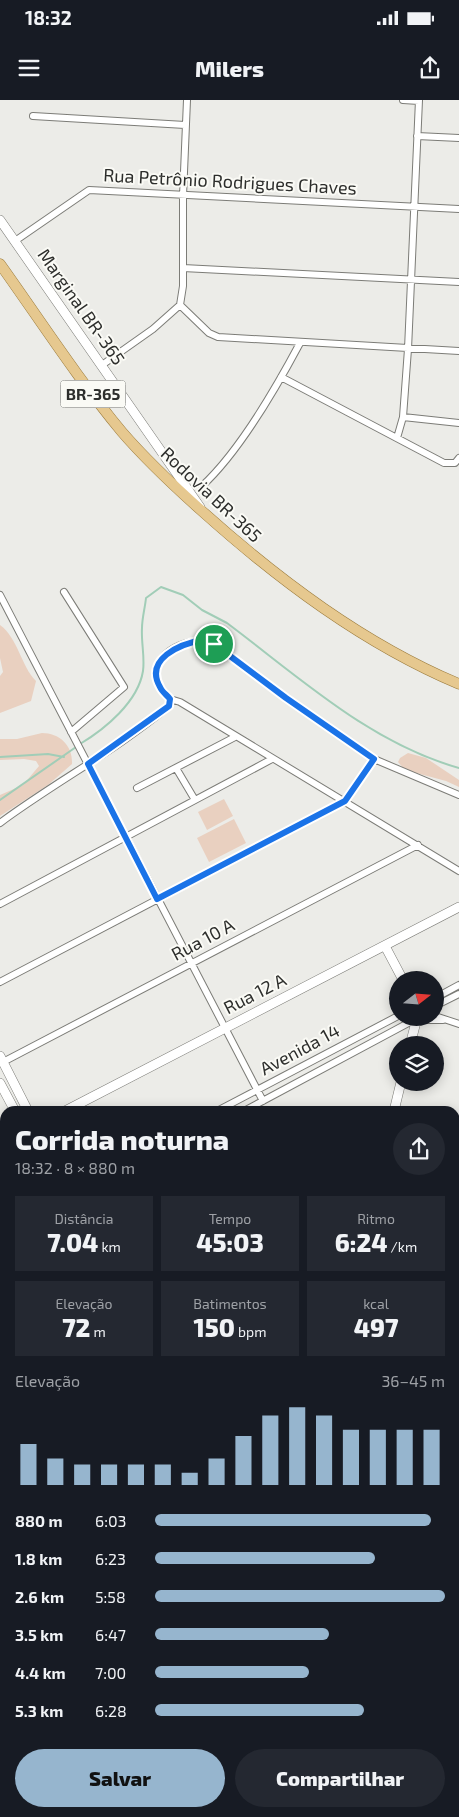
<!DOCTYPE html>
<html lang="pt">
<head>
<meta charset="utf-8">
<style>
  :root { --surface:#171b24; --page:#242831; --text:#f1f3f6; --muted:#9ea1a6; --accent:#96b5ce }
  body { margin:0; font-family:"Exo 2",sans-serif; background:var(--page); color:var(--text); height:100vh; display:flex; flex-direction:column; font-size:19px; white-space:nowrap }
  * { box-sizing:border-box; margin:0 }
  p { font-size:16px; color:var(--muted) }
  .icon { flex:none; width:28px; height:28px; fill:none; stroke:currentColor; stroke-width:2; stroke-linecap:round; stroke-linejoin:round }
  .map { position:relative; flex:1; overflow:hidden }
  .sheet { position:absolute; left:0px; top:1006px; width:460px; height:711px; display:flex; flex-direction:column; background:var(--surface); border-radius:15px 15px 0 0; box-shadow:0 2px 12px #0003 }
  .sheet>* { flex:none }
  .needle { width:32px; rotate:73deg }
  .tools { position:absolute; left:389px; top:871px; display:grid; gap:10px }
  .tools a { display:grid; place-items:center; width:55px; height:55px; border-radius:50%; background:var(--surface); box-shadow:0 2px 12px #0003; font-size:25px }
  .pin { position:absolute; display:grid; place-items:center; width:42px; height:42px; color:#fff; margin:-21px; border:2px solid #fff; border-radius:50%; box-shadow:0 1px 5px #0007 }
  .round { display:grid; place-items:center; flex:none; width:52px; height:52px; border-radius:26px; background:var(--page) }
  .overview { display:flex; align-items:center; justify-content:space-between; height:85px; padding:0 15px }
  h1 { font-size:28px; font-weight:800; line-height:38px }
  .figures { display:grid; grid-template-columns:repeat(3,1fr); gap:8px; height:85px; padding:5px 15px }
  .figures div { display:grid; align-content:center; border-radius:0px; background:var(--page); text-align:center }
  .figures b { font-size:25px; font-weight:800 }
  .figures small { font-size:14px; font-weight:400 }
  .figures p { font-size:14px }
  .chart { height:140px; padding:10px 15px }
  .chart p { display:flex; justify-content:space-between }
  .chart svg { width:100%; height:90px; margin-top:5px; stroke:var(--accent); stroke-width:6 }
  .action { display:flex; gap:10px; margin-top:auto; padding:10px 15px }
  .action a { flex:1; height:58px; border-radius:30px; background:var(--accent); color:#111; font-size:20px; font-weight:800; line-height:58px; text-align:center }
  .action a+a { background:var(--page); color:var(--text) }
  ul { padding:0 15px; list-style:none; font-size:16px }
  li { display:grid; grid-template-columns:80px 60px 1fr; align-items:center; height:38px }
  li i { height:12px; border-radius:6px; background:var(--accent) }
  .status { display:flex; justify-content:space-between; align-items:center; height:35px; padding:0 25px; background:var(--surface); direction:ltr }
  .status svg { height:14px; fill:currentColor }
  header { display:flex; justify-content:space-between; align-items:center; height:65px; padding:0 15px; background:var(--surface); font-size:22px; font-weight:800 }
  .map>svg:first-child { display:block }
  .green { fill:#e9d0c0 }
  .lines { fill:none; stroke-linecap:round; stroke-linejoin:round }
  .stream { stroke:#a1cdb7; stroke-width:2 }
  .minor-casing { stroke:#7c7c77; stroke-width:8 }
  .tertiary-casing { stroke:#7c7c77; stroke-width:10 }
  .secondary-casing { stroke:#7c7c77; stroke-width:10 }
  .primary-casing { stroke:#9b7b3c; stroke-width:11 }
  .minor { stroke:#fff; stroke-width:6 }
  .tertiary { stroke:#fff; stroke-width:9 }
  .secondary { stroke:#fff; stroke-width:9 }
  .primary { stroke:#e6c88f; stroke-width:10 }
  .route-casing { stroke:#fff; stroke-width:10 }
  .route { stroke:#1a73e8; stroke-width:6 }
  .labels { text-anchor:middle; stroke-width:4; stroke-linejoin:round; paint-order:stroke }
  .shield { fill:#fafaf5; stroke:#6a6b68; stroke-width:1 }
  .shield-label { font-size:16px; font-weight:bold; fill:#2d2e2c }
  .street-label { font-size:18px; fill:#2d2e2c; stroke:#fafaf5 }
</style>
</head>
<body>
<div class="status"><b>18:32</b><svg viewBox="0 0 49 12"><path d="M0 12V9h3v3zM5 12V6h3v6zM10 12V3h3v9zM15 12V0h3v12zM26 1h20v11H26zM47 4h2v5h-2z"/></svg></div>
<header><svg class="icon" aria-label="menu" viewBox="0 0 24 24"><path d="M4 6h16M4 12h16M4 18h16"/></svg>Milers<svg class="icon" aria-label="share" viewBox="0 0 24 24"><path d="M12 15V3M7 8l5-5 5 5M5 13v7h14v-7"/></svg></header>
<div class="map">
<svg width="459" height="1717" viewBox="0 0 459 1717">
  <rect width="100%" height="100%" fill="#ecece8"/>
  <path class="green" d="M0,525C18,538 21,566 36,581L31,601L0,613V576L3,572L0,558Z
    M42,633C60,633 73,646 72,664L48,685L0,716V695L23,685L39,666L36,661L24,659L0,660V639H17Z
    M408,653L426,658L459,680V687L446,681L405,670L398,662L400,658Z
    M224,699L233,716L207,730L198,712Z
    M234,719L246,743L209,762L197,738Z
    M5,1063V1134C0,1118 0,1080 5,1063Z"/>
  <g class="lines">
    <path class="stream" d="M80,644C105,629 138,602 143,571C145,557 141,542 142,528C142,518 145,508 146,498L161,487L183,495L202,510L227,523C299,577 370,643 459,668
      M0,657L48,654L64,657
      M0,700L76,647"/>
    <defs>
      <path id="minor" d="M403,0L419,1
        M33,16L185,25
        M417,36L459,38
        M15,141L89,90L459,109
        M183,168L459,182
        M180,205L209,233L218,237L459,251
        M102,265L153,229L180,205L183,186V96L187,0
        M281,277L444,363H455L459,358
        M403,317L459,323
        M397,338L403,317L408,249L419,0
        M202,386C239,352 276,288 300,243
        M64,492L124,587L71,632
        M0,495L263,1001
        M170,599L180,602L459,771
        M176,668L195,700
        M137,688L235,637
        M0,723C55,682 117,650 169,606L170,599C165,592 159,589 157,580C150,552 192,534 214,544L286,598L374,659L459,695
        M0,804L272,659
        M0,882L345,701L374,659
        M435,898L459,885
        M435,906L459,894
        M435,916L459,924
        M423,920H443
        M3,962L418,745
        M217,1011L398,916
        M244,1011L412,921
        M0,1048L5,1045
        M455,1084L459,1064
        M455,1122L459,1123
        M0,1224L5,1221
        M455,1318L459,1319
        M455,1438L459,1418
        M324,1717L325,1712
        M399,1717L400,1712"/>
      <path id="tertiary" d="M0,120L200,407
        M385,846L403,880
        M409,918L417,922L425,918
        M410,945L416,922
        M65,1011L459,807
        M394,1011L401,982
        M0,1376L5,1373
        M0,1448L5,1458
        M0,1474L5,1472
        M0,1559L5,1556
        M0,1693L5,1690
        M138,1712L141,1717
        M436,1712L453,1717
        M159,1717L167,1712
        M180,1717L188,1712
        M237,1717L238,1712
        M250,1717L251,1712"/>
      <path id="secondary" d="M0,956L28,1011
        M0,983L15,1011
        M0,1056L5,1050
        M0,1142L5,1148
        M455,1556L459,1557"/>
      <path id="primary" d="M0,164C40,220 78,279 122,332C147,361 175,387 203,412C279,480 364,544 459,584"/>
    </defs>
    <use href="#minor" class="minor-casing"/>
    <use href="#tertiary" class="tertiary-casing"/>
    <use href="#secondary" class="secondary-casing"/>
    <use href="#primary" class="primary-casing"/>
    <use href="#minor" class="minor"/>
    <use href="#tertiary" class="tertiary"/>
    <use href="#secondary" class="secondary"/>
    <use href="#primary" class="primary"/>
  </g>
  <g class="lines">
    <defs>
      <path id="route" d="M202,540L214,544L286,598L374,659L345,701L157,799L88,664L169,606L170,599C167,595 162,592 160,587C144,559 180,544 202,540Z"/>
    </defs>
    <use href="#route" class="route-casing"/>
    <use href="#route" class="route"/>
  </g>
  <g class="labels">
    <rect class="shield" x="60.5" y="280.5" width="65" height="27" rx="4"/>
    <g class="shield-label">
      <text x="93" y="300">BR-365</text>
    </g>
    <g class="street-label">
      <text transform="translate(230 82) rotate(3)" y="6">Rua Petrônio Rodrigues Chaves</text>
      <text transform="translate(81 207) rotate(55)" y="6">Marginal BR-365</text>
      <text transform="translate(211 395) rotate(43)" y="6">Rodovia BR-365</text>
      <text transform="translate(203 840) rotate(-28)" y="6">Rua 10 A</text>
      <text transform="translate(255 894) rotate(-27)" y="6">Rua 12 A</text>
      <text transform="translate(300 950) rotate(-28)" y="6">Avenida 14</text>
    </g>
  </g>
</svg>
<div class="tools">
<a><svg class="needle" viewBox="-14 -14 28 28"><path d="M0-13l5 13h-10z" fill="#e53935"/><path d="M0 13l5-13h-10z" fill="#9ea1a6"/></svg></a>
<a><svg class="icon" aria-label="layers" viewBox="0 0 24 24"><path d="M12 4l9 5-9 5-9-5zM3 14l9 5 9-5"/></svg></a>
</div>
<div class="pin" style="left:214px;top:544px;background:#1e9e55"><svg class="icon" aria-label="arrive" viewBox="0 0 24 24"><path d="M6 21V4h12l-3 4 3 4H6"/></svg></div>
<section class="sheet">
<div class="overview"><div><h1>Corrida noturna</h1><p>18:32 · 8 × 880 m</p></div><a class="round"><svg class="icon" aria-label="share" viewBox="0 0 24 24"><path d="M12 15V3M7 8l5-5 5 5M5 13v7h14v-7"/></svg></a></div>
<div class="figures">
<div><p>Distância</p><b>7.04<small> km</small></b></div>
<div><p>Tempo</p><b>45:03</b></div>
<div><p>Ritmo</p><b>6:24<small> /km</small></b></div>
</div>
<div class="figures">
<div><p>Elevação</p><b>72<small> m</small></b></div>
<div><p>Batimentos</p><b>150<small> bpm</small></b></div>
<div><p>kcal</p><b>497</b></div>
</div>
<div class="chart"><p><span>Elevação</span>36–45 m</p>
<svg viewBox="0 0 160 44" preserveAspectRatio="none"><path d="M5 44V24M15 44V31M25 44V34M35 44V34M45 44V34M55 44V34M65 44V38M75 44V31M85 44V20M95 44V10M105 44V6M115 44V10M125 44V17M135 44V17M145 44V17M155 44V17"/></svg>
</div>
<ul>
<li><b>880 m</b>6:03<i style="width:95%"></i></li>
<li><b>1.8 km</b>6:23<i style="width:76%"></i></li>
<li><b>2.6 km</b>5:58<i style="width:100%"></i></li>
<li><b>3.5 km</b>6:47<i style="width:60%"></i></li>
<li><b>4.4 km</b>7:00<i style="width:53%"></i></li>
<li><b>5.3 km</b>6:28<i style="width:72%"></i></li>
</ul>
<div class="action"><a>Salvar</a><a>Compartilhar</a></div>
</section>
</div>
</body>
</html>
